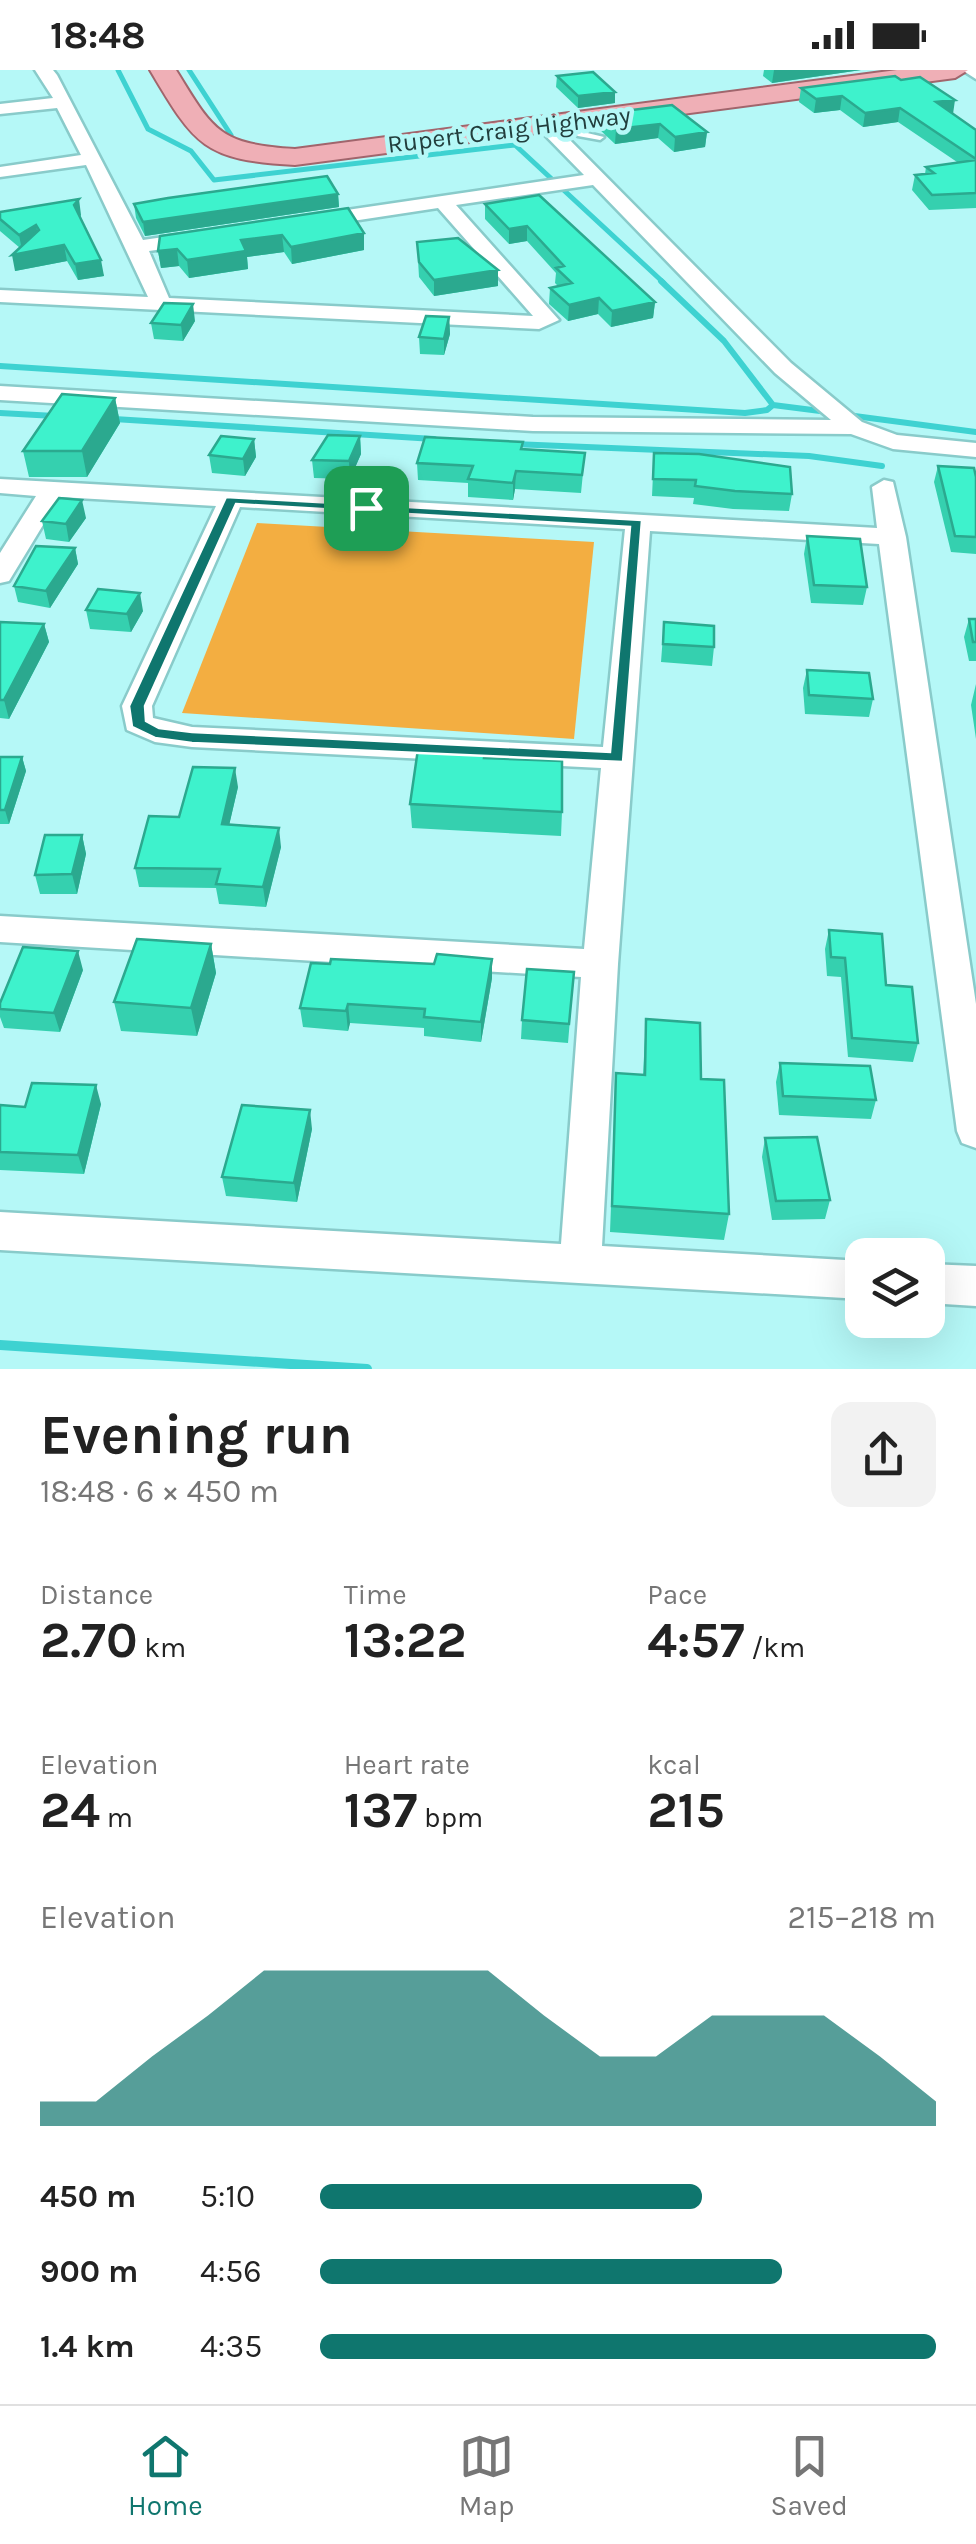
<!DOCTYPE html>
<html lang="en">
<head>
<meta charset="utf-8">
<style>
  :root { --surface:#fff; --page:#f2f2f2; --text:#222; --muted:#767676; --line:#e0e0e0; --accent:#0f766e }
  body { margin:0; font-family:Karla,sans-serif; background:var(--page); color:var(--text); height:100vh; display:flex; flex-direction:column; font-size:38px; white-space:nowrap }
  * { box-sizing:border-box; margin:0 }
  p { font-size:32px; color:var(--muted) }
  .icon { flex:none; width:55px; height:55px; fill:none; stroke:currentColor; stroke-width:2; stroke-linecap:round; stroke-linejoin:round }
  .map { position:relative; height:1299px; overflow:hidden }
  .sheet { display:flex; flex-direction:column; background:var(--surface); flex:1 }
  .sheet>* { flex:none }
  .fabs { position:absolute; left:845px; top:1168px; display:grid; gap:20px }
  .fabs a { display:grid; place-items:center; width:100px; height:100px; border-radius:20px; background:var(--surface); box-shadow:0 10px 40px #0002; font-size:50px }
  .pin { position:absolute; display:grid; place-items:center; width:85px; height:85px; color:#fff; margin:-42px; border-radius:20px; box-shadow:0 5px 15px #0006 }
  .round { display:grid; place-items:center; flex:none; width:105px; height:105px; border-radius:20px; background:var(--page) }
  .head { display:flex; align-items:center; justify-content:space-between; height:170px; padding:0 40px }
  h1 { font-size:55px; font-weight:700; line-height:75px }
  .stats { display:grid; grid-template-columns:repeat(3,1fr); gap:15px; height:170px; padding:10px 40px }
  .stats div { display:grid; align-content:center }
  .stats b { font-size:50px; font-weight:700 }
  .stats small { font-size:28px; font-weight:400 }
  .stats p { font-size:28px }
  .chart { height:280px; padding:20px 40px }
  .chart p { display:flex; justify-content:space-between }
  .chart svg { width:100%; height:180px; margin-top:10px; fill:var(--accent); opacity:.7 }
  ul { padding:0 40px; list-style:none; font-size:32px }
  li { display:grid; grid-template-columns:160px 120px 1fr; align-items:center; height:75px }
  li i { height:25px; border-radius:12px; background:var(--accent) }
  .status { display:flex; justify-content:space-between; align-items:center; height:70px; padding:0 50px; background:var(--surface); direction:ltr }
  .status svg { height:28px; fill:currentColor }
  .menu { display:flex; justify-content:space-around; align-items:center; height:140px; border-top:2px solid var(--line); background:var(--surface); font-size:28px; color:var(--muted) }
  .menu a { display:grid; justify-items:center; gap:5px }
  .menu .on { color:var(--accent) }
  .map>svg:first-child { display:block }
  .green { fill:#f3ae41 }
  .lines { fill:none; stroke-linecap:round; stroke-linejoin:round }
  .stream-far2 { stroke:#3ed2d1; stroke-width:5 }
  .stream-far1 { stroke:#3ed2d1; stroke-width:6 }
  .stream { stroke:#3ed2d1; stroke-width:10 }
  .service-casing { stroke:#89cbca; stroke-width:5 }
  .minor-casing { stroke:#89cbca; stroke-width:5 }
  .primary-casing { stroke:#a1656c; stroke-width:4 }
  .service { fill:#fff; fill-rule:evenodd }
  .minor { fill:#fff; fill-rule:evenodd }
  .primary { fill:#efafb6; fill-rule:evenodd }
  .wall { fill:#35d0af }
  .shaded-wall { fill:#2ba98f }
  .building { fill:#3ef2cc; stroke:#2ba98f; stroke-width:2.5 }
  .route { fill:#0f766e; stroke:#fff; stroke-width:2.5; fill-rule:evenodd }
  .labels { text-anchor:middle; stroke-width:9; stroke-linejoin:round; paint-order:stroke }
  .far-street-label { font-size:25px; fill:#223e3d; stroke:#b5f8f7 }
</style>
</head>
<body>
<div class="status"><b>18:48</b><svg viewBox="0 0 49 12"><path d="M0 12V9h3v3zM5 12V6h3v6zM10 12V3h3v9zM15 12V0h3v12zM26 1h20v11H26zM47 4h2v5h-2z"/></svg></div>
<div class="map">
<svg width="976" height="1299" viewBox="0 0 976 1299">
  <rect width="100%" height="100%" fill="#b5f8f7"/>
  <path class="green" d="M257,453L594,472L574,669L182,643Z"/>
  <g class="lines">
    <path class="stream-far2" d="M118,0L148,59L191,81L214,110L515,75L664,213
      M189,0L231,65"/>
    <path class="stream-far1" d="M0,296L745,343L767,340L773,335L724,271L661,211
      M773,335L828,342
      M0,343L55,346
      M847,345L976,362
      M114,349L434,369
      M513,374L809,386L882,396"/>
    <path class="stream" d="M0,1275L367,1299"/>
    <defs>
      <path id="service" d="M558,50H564L583,62L604,67L600,70L578,66L558,54Z"/>
      <path id="minor" d="M35,0H53L57,5L143,170L198,162L208,168L198,174L149,181L169,228L533,246L438,138L313,157L303,151L313,145L584,105L538,58L535,54L544,49L550,50L791,293L862,352L897,365L976,373V387L893,379L851,364L533,361L0,330V316L533,347L831,350L775,303L593,115L456,135L559,250L539,259L0,232V220L148,227L86,95L0,107V97L81,85L57,38L0,44V34L53,28Z
        M962,0H976V9Z
        M0,409L877,458L872,417L884,410L893,412L906,467L976,934V1078L962,1073L957,1061L879,474L650,461L618,894L602,1176L862,1191V1229L0,1180V1142L561,1174L581,907L0,872V846L584,879L601,698L192,677L155,672L127,660L122,636L216,436L60,427L9,511L0,513V483L36,426L0,423ZM240,437L625,459L603,677L192,657L153,648L152,636Z
        M928,1194L976,1196V1236L928,1233Z"/>
      <path id="primary" d="M150,0H176C214,62 219,74 295,79L897,0H968L955,8L295,95C204,90 195,76 150,0Z"/>
    </defs>
    <use href="#service" class="service-casing"/>
    <use href="#minor" class="minor-casing"/>
    <use href="#primary" class="primary-casing"/>
    <use href="#service" class="service"/>
    <use href="#minor" class="minor"/>
    <use href="#primary" class="primary"/>
  </g>
  <path class="wall" d="M764,0H861L772,13L763,6Z
    M557,6L615,22V33L578,38L556,17Z
    M801,18L952,44L976,60V138L929,140L912,120L915,105L925,104L926,97L957,92L898,52L863,57L840,40L814,43L799,32Z
    M600,44L707,62L705,77L674,82L658,68L615,74L599,59Z
    M338,124L339,137L145,166L136,148L134,134Z
    M539,125L655,232L653,248L611,257L598,244L568,251L549,234L550,218L558,216L555,213L556,203L527,171L509,174L485,149V134Z
    M348,138L364,180L292,194L284,182L247,187L248,199L189,208L179,196L161,198L158,181Z
    M0,142L81,145L80,146L104,206L78,210L67,191L15,201L20,178L0,161Z
    M417,172L498,200V216L434,226L419,207Z
    M449,247L450,264L444,285L420,284L419,267Z
    M195,251L183,271L154,269L151,253Z
    M115,328L120,353L87,407H29L23,381Z
    M360,366L361,384L350,409L314,408L312,390Z
    M254,369L256,387L245,406L212,403L209,385Z
    M585,383L581,423L515,419L513,430L468,427V413L418,410L417,393Z
    M654,383L792,424L789,441L733,439L693,434L694,428L652,426Z
    M938,396L976,407V484L951,482L934,412Z
    M86,448L69,472L46,469L42,451Z
    M807,466L867,517L863,535L811,533L804,484Z
    M75,478L78,494L50,538L18,532L14,516Z
    M86,540L143,541L131,562L90,559Z
    M969,549H976V591H969L964,567Z
    M0,552L44,554L49,572L9,649L0,648Z
    M664,552L714,577L712,596L661,592Z
    M807,600L873,629L869,647L805,644L803,618Z
    M976,614V669L971,635Z
    M0,687H22L26,701L9,754H0Z
    M485,688L562,742L561,766L412,758L410,734Z
    M238,717L229,755L281,777L266,837L219,834L216,818L139,817L135,798L179,747Z
    M82,765L86,784L77,824H40L35,805Z
    M829,860L886,915L918,973L913,992L848,987L841,907L827,906L825,879Z
    M211,874L216,903L197,966L121,961L114,932Z
    M83,900L60,962L4,958L0,947V933Z
    M574,902L568,973L521,969L522,950Z
    M492,908L481,972L424,966V958L350,953L348,961L303,957L300,938Z
    M646,949L701,1009L729,1144L724,1170L610,1162L616,1003L643,1005Z
    M780,993L876,1030L871,1049L779,1045L776,1012Z
    M101,1034L84,1104L0,1100V1035L25,1037Z
    M312,1059L297,1132L226,1126L222,1107Z
    M765,1068L830,1130L825,1149L772,1150L762,1087Z"/>
  <path class="shaded-wall" d="M774,0H861L772,13Z
    M615,22V33L578,38V26Z
    M842,26L840,40L814,43L816,29Z
    M955,30L953,44L936,32Z
    M900,38L898,52L863,57L865,43Z
    M660,54L658,68L615,74L616,59Z
    M707,62L705,77L674,82L675,67Z
    M338,124L339,137L145,166L143,152Z
    M79,129L81,145L77,150L74,135Z
    M36,155L39,171L22,180L19,165Z
    M527,156V171L509,174V159Z
    M364,163V180L292,194L291,177Z
    M282,165L284,182L247,187L248,199L189,208L187,190L241,170Z
    M64,175L67,191L15,201L12,185Z
    M177,179L179,196L161,198L158,181Z
    M101,190L104,206L78,210L75,194Z
    M498,200V216L434,226V210Z
    M599,228L598,244L568,251L569,235Z
    M655,232L653,248L611,257L612,241Z
    M193,234L195,251L183,271L181,255Z
    M449,247L450,264L444,285V269Z
    M115,328L120,353L87,407L82,381Z
    M360,366L361,384L350,409L349,391Z
    M254,369L256,387L245,406L243,389Z
    M516,401L515,419L513,430V413Z
    M82,430L86,448L69,472L66,454Z
    M75,478L78,494L50,538L46,521Z
    M140,523L143,541L131,562L127,544Z
    M44,554L49,572L9,649L4,630Z
    M22,687L26,701L9,754L5,740Z
    M235,698L238,717L225,773L222,754Z
    M279,758L281,777L266,837L263,817Z
    M82,765L86,784L77,824L72,804Z
    M211,874L216,903L197,966L191,938Z
    M78,881L83,900L60,962L54,943Z
    M492,889V908L481,972V952Z
    M348,934L350,953L348,961L346,941Z
    M96,1015L101,1034L84,1104L78,1085Z
    M310,1040L312,1059L297,1132L294,1113Z"/>
  <path class="building" d="M593,2L615,22L578,26L557,6Z
    M895,6L901,10L920,7L955,30L936,32L976,60V89L900,38L865,43L842,26L816,29L801,18Z
    M672,35L707,62L675,67L660,54L616,59L600,44Z
    M976,90V123L932,125L915,105L934,103L926,97Z
    M327,106L338,124L143,152L134,134L168,128Z
    M539,125L655,232L612,241L599,228L569,235L550,218L572,213L556,198L564,196L527,156L509,159L485,134Z
    M79,129L74,135L101,190L75,194L64,175L12,185L39,160L36,155L19,165L0,149V142Z
    M348,138L364,163L291,177L282,165L241,170L246,181L187,190L177,179L158,181L160,166Z
    M458,168L498,200L434,210L419,192L417,172Z
    M164,233L193,234L181,255L151,253Z
    M426,246L449,247L444,269L419,267Z
    M62,324L115,328L82,381H23Z
    M328,365L360,366L349,391L312,390Z
    M221,366L254,369L243,389L209,385Z
    M425,367L523,372L521,379L585,383L582,405L516,401L513,413L468,409L473,396L417,393Z
    M654,383L699,384L790,397L792,424L735,421L695,416L696,410L653,409Z
    M938,396L974,398L976,407V467L955,466Z
    M59,428L82,430L66,454L42,451Z
    M807,466L860,469L867,517L814,515Z
    M36,476L75,478L46,521L14,516Z
    M98,519L140,523L127,544L86,540Z
    M969,549H976V572H973Z
    M0,552L44,554L4,630H0Z
    M664,552L714,556V577L663,574Z
    M807,600L869,603L873,629L809,625Z
    M418,679L485,682L484,688L562,691V742L410,734Z
    M0,687H22L5,740H0Z
    M193,697L235,698L222,754L279,758L263,817L216,814L220,799L135,798L149,746L179,747Z
    M45,765H82L72,804L35,805Z
    M829,860L882,864L886,915L912,917L918,973L852,968L845,888L831,887Z
    M137,869L211,874L191,938L114,932Z
    M23,877L78,881L54,943L0,939V933Z
    M437,884L492,889L481,952L424,947L425,939L348,934L346,941L300,938L311,893L330,894L331,889L434,894Z
    M527,899L574,902L569,954L522,950Z
    M646,949L700,953L701,1009L724,1010L729,1144L612,1136L616,1003L645,1005Z
    M780,993L870,996L876,1030L783,1026Z
    M32,1013L96,1015L78,1085L0,1082V1035L25,1037Z
    M242,1035L310,1040L294,1113L222,1107Z
    M817,1067L830,1130L776,1131L765,1068Z"/>
  <path class="route" d="M226,427L642,450L623,692L192,673L155,668L132,657L129,636ZM236,434L630,457L610,682L192,662L159,658L146,651L145,636Z"/>
  <g class="labels">
    <g class="far-street-label">
      <text transform="translate(509 59) rotate(-7)" y="9">Rupert Craig Highway</text>
    </g>
  </g>
</svg>
<div class="fabs">
<a><svg class="icon" aria-label="layers" viewBox="0 0 24 24"><path d="M12 4l9 5-9 5-9-5zM3 14l9 5 9-5"/></svg></a>
</div>
<div class="pin" style="left:366px;top:438px;background:#1e9e55"><svg class="icon" aria-label="arrive" viewBox="0 0 24 24"><path d="M6 21V4h12l-3 4 3 4H6"/></svg></div>
</div>
<section class="sheet">
<div class="head"><div><h1>Evening run</h1><p>18:48 · 6 × 450 m</p></div><a class="round"><svg class="icon" aria-label="share" viewBox="0 0 24 24"><path d="M12 15V3M7 8l5-5 5 5M5 13v7h14v-7"/></svg></a></div>
<div class="stats">
<div><p>Distance</p><b>2.70<small> km</small></b></div>
<div><p>Time</p><b>13:22</b></div>
<div><p>Pace</p><b>4:57<small> /km</small></b></div>
</div>
<div class="stats">
<div><p>Elevation</p><b>24<small> m</small></b></div>
<div><p>Heart rate</p><b>137<small> bpm</small></b></div>
<div><p>kcal</p><b>215</b></div>
</div>
<div class="chart"><p><span>Elevation</span>215–218 m</p>
<svg viewBox="0 0 160 44" preserveAspectRatio="none"><path d="M0 44V38L10 38L20 27L30 17L40 6L50 6L60 6L70 6L80 6L90 17L100 27L110 27L120 17L130 17L140 17L150 27L160 38V44z"/></svg>
</div>
<ul>
<li><b>450 m</b>5:10<i style="width:62%"></i></li>
<li><b>900 m</b>4:56<i style="width:75%"></i></li>
<li><b>1.4 km</b>4:35<i style="width:100%"></i></li>
</ul>
</section>
<nav class="menu">
<a class="on"><svg class="icon" aria-label="home" viewBox="0 0 24 24"><path d="M3 11l9-7 9 7M6 9v11h12V9"/></svg>Home</a>
<a><svg class="icon" aria-label="map" viewBox="0 0 24 24"><path d="M3 6l6-2 6 2 6-2v14l-6 2-6-2-6 2zM9 4v14M15 6v14"/></svg>Map</a>
<a><svg class="icon" aria-label="saved" viewBox="0 0 24 24"><path d="M7 4h10v16l-5-4-5 4z"/></svg>Saved</a>
</nav>
</body>
</html>
